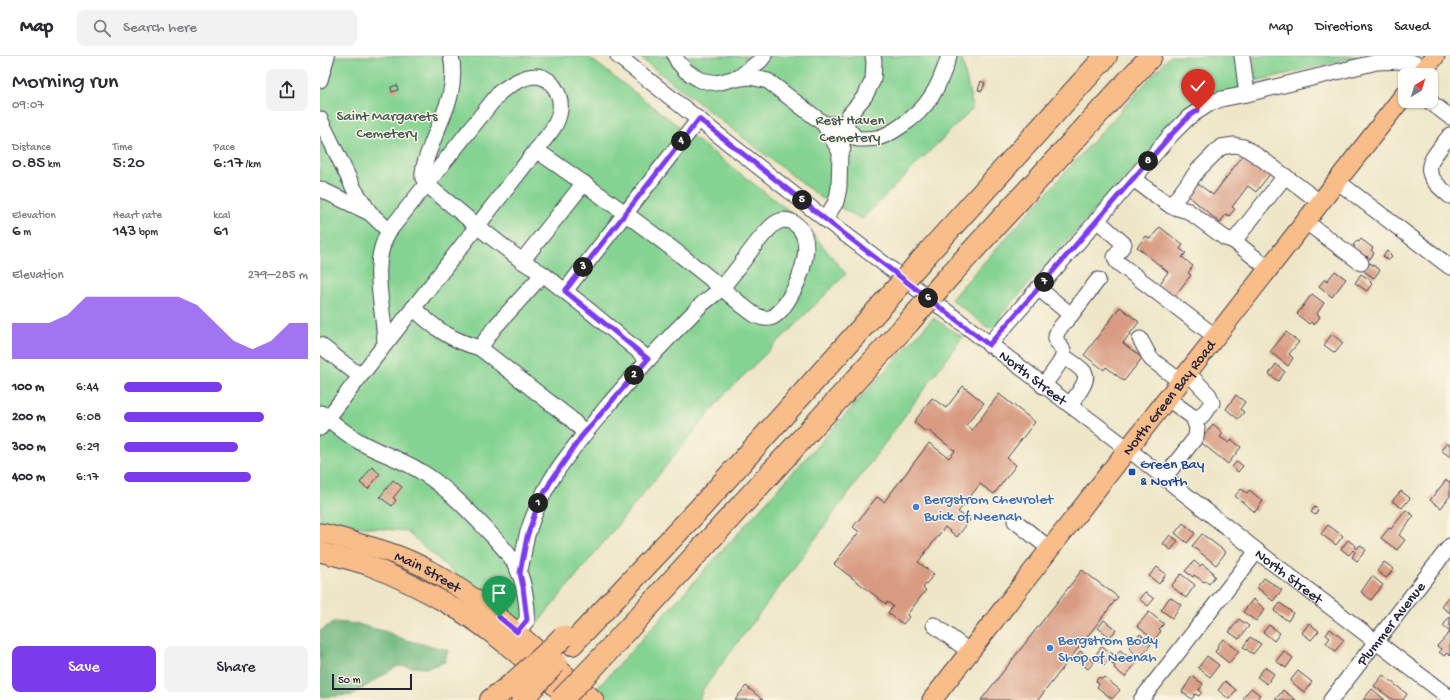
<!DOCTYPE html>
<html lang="en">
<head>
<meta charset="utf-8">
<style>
  :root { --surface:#fff; --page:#f2f2f3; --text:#2b2b33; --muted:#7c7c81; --line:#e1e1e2; --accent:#7c3aed }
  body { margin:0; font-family:"Gochi Hand",sans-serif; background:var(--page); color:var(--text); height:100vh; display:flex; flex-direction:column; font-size:15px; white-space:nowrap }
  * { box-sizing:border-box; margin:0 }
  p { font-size:13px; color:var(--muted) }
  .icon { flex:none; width:22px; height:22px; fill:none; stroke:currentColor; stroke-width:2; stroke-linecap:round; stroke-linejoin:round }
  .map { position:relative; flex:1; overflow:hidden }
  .side { display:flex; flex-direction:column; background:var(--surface); width:320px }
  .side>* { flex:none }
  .needle { width:26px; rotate:38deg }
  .tools { position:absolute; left:1078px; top:12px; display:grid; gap:8px }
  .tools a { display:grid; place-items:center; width:40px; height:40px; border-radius:8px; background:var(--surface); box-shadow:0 1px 3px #0004; font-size:20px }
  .scale { position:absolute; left:12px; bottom:10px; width:80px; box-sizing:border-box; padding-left:4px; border:2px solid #22223b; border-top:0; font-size:11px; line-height:14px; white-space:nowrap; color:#22223b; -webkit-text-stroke:3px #fcf5e5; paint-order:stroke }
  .pin { position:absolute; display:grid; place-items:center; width:34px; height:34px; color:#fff; margin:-41px -17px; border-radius:50% 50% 50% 0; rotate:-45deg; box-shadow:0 0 4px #0007 }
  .pin .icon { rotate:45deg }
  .km { position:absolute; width:20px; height:20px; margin:-10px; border-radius:50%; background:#222; color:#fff; font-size:11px; line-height:20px; text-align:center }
  .round { display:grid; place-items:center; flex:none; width:42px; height:42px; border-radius:8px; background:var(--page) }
  .head { display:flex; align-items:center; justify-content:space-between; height:68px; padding:0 12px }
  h1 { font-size:22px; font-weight:600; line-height:30px }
  .figures { display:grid; grid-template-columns:repeat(3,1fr); gap:6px; height:68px; padding:4px 12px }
  .figures div { display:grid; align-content:center }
  .figures b { font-size:17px; font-weight:600 }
  .figures small { font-size:11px; font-weight:400 }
  .figures p { font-size:11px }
  .chart { height:112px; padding:8px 12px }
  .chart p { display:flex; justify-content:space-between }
  .chart svg { width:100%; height:72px; margin-top:4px; fill:var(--accent); opacity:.7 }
  .button { display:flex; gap:8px; margin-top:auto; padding:8px 12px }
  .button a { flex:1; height:46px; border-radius:8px; background:var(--accent); color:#fff; font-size:16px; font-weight:600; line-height:46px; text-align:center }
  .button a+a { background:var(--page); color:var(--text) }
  ul { padding:0 12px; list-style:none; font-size:13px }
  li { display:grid; grid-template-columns:64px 48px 1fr; align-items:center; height:30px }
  li i { height:10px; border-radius:5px; background:var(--accent) }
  header { display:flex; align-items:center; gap:24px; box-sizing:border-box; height:56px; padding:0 20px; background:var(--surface); border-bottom:1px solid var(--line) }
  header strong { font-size:19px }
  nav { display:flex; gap:22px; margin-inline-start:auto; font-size:14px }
  .search { width:280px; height:36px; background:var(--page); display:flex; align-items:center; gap:10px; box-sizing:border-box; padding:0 14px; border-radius:8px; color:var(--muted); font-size:15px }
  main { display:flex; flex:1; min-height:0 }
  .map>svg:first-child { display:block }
  .green { fill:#84d392; stroke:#537a66 }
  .forest { fill:#6bb57c; stroke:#466c5c }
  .building { fill:#d89b82 }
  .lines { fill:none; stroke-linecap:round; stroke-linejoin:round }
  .minor-casing { stroke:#413f50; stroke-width:17 }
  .major-casing { stroke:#413f50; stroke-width:21 }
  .highway-casing { stroke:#413f50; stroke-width:24 }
  .minor { stroke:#fff; stroke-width:15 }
  .major { stroke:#f9bd89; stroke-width:19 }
  .highway { stroke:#f9bd89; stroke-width:22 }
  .highway-bridge-casing { stroke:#413f50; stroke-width:24; stroke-linecap:butt }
  .highway-bridge { stroke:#f9bd89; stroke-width:22 }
  .route-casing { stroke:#fff; stroke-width:8 }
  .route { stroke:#7c3aed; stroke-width:5 }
  .transit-dot { fill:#1a4fb4; stroke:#fcf5e5; stroke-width:1.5 }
  .shop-dot { fill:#3f7fe0; stroke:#fcf5e5; stroke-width:1.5 }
  .labels { text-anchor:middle; stroke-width:3; stroke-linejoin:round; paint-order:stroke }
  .park-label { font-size:15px; fill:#3f5755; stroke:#fcf5e5 }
  .street-label { font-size:15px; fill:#22223b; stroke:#fcf5e5 }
  .transit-label { font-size:15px; fill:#164399; stroke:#fcf5e5; text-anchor:start }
  .shop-label { font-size:15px; fill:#366cbe; stroke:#fcf5e5; text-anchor:start }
</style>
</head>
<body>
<header>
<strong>Map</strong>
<div class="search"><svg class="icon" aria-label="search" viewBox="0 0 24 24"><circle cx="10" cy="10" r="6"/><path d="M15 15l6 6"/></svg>Search here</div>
<nav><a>Map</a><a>Directions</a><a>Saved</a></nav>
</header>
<main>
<section class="side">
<div class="head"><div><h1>Morning run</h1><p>09:07</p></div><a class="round"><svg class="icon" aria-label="share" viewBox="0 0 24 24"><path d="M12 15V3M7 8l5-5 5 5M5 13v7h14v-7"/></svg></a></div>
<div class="figures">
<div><p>Distance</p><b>0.85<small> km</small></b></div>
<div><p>Time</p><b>5:20</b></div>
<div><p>Pace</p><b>6:17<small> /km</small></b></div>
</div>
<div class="figures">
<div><p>Elevation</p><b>6<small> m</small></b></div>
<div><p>Heart rate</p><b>143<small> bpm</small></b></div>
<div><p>kcal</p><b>61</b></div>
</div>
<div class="chart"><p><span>Elevation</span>279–285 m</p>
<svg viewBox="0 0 160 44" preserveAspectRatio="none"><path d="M0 44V22L10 22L20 22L30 17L40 6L50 6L60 6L70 6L80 6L90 6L100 11L110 22L120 33L130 38L140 33L150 22L160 22V44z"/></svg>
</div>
<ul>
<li><b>100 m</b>6:44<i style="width:53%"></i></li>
<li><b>200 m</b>6:08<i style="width:76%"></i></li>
<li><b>300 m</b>6:29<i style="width:62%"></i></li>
<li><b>400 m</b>6:17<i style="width:69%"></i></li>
</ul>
<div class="button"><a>Save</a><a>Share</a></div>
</section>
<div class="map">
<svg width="1130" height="644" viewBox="0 0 1130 644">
  <rect width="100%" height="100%" fill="#fcf5e5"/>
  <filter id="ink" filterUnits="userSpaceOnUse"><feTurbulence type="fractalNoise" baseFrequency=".025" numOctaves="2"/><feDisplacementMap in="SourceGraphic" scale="8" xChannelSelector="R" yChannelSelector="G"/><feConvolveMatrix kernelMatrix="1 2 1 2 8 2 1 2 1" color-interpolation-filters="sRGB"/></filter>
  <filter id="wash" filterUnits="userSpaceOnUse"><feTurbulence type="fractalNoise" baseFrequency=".012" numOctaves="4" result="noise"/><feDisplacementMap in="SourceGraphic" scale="16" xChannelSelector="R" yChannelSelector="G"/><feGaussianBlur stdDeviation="0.9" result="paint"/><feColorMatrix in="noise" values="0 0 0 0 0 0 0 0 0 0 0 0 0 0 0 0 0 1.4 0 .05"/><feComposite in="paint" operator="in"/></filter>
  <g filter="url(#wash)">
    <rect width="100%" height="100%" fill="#eee6c7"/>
    <path class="green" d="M0,0H267L482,165L526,218L403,340L207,580L86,475L0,467Z
      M318,0H641L653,52L542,163L500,141Z
      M850,0H919L920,29L918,33L850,74L770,159L681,259L679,267L674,272L667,271L631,243Z
      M933,0H1042L936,25Z
      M613,262L642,281L484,498L383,633L379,644H283L274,636Z"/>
    <path class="forest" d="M14,566L37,568L67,576L86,584L128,594L125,606L106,612L78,610L32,639L0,641V575Z"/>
    <g id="blocks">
      <path class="building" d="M661,25L665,27L662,35L658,34Z
        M77,29L78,34L72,36L71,31Z
        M924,98L950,118L936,136L928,130L912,151L915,153L909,160L906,158L900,167L864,136L873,124L893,139Z
        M840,171L863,189L860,193L866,197L862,201L873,210L868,217L871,219L854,241L839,229L848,216L817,191L826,180L830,183Z
        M1041,183L1053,192L1051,194L1054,197L1050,203L1047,200L1045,203L1032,194L1035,190L1033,189L1037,185L1039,186Z
        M1067,195L1072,200L1068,205L1063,200Z
        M1050,207L1060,214L1054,222L1044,215Z
        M1015,215L1026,223L1012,241L999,230L1005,223L1007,225Z
        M1041,218L1051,225L1050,226L1052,228L1047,235L1035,227Z
        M992,238L1004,247L997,258L1000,261L994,269L991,266L989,268L977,258Z
        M800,251L819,266L803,287L822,302L804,325L786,311L784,314L764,299Z
        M966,276L979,286L969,298L973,302L968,310L950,296Z
        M1012,278L1023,287L1015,297L1004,289Z
        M956,308L965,316L958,325L949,318Z
        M643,330L664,347L646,369L652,374L679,338L715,366L687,402L696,409L674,438L660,428L638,456L650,464L637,481L625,471L598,506L614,518L603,532L606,534L587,559L589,561L583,568L568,557L573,550L567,546L566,548L514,508L539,476L533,471L557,441L564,446L609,387L629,402L635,395L608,374L606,376L594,366L612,342L626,352Z
        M916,339L925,346L920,353L924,356L918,363L906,353Z
        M893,368L903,377L900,381L909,387L912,384L921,391L908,408L879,385Z
        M1127,387L1130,389V401L1121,394Z
        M917,405L923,410L918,416L912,411Z
        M52,411L60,418L48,433L40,427Z
        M73,424L82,431L73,442L76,444L72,450L60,441Z
        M1126,424L1130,426V440L1121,452L1110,444Z
        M921,433L927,437L929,434L943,445L935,456L915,440Z
        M1081,435L1090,442L1082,452L1072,445Z
        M995,451L998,454L995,459L991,456Z
        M1086,454L1094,460L1079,479L1085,484L1077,494L1061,482L1069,472L1071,473Z
        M863,467L875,477L867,487L855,477Z
        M1008,469L1023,480L1016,489L1001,478Z
        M882,478L906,496L896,509L872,490Z
        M850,479L858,485L851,494L843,488Z
        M1028,484L1036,490L1035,491L1037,493L1040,489L1046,494L1037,505L1032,501L1035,496L1033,494L1029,499L1021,493Z
        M874,505L880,510L882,508L893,516L892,518L895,520L889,528L885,525L884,526L874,519L873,521L865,515Z
        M1064,506L1074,513L1066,522L1057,515Z
        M837,511L846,518L839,528L829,520Z
        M762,514L798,541L718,644H661Z
        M861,518L875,529L866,542L851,530Z
        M1052,520L1063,529L1051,544L1041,536Z
        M944,522L962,534L953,545L940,534L937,531Z
        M825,536L834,543L828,550L819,543Z
        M850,541L861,549L852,562L841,554Z
        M1128,541L1130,542V557L1121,550Z
        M933,543L945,553L936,565L923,556Z
        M960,547L973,557L968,565L954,555Z
        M829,556L844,568L839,573L841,575L834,584L817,570Z
        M1129,561L1130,562V576L1123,570Z
        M919,563L929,570L919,583L909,576Z
        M784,564L796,574L790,581L778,572Z
        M989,567L999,575L991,584L982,577Z
        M949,569L960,577L954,585L943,576Z
        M1010,573L1024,584L1015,595L1006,587L1010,582L1006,579Z
        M1130,576V600L1127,597L1124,600L1119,596L1121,593L1117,590Z
        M820,578L831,588L820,602L809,592Z
        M930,581L941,588L933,598L923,591Z
        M903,583L919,595L909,607L895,596L898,591L897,590Z
        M782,590L793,598L784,609L774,601Z
        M800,594L816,607L805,621L794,612L795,610L791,606Z
        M760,595L774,606L768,613L755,602Z
        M964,595L973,602L966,612L956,605Z
        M887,600L899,609L890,621L878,612Z
        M945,611L954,618L947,628L937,621Z
        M978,615L992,626L984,636L970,625Z
        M1063,619L1087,638L1083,644H1073L1054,630Z
        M872,620L883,628L879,634L882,636L879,640L875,638L872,643L862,636Z
        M779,621L782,623L784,621L800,634L792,643L777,631L779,628L776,625Z
        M905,625L916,634L909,643L898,634Z
        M426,630L443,644H415Z
        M931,632L940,639L936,644H926L923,642Z
        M1052,633L1065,644H1043Z
        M963,634L976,644H955Z"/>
    </g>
  </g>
  <g filter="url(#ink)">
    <use href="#blocks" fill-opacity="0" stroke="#413f50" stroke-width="1"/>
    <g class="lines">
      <defs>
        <g id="minor">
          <path d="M131,0C134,13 133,27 130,40C126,58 100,107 103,122C103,122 106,127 106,128L157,170L202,205L223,218L260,247L328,303"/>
          <path id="s1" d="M298,0L505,163L808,393L937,495L1130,642"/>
          <path d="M355,0L358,6L366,15L380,24L397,27L412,23L430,21L448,25L504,68H518L526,71L537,83C543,83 550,83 556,82C564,81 574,75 581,70C609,52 619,31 629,0"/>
          <path d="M922,0L927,38"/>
          <path d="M417,23L441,4L444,0"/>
          <path d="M0,24L7,0"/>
          <path d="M1109,45L1130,61"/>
          <path d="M0,63L34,133L50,157"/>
          <path d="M504,68L520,96L523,93"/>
          <path d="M1130,79C1109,107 1097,114 1130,140"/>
          <path d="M813,123L851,150L868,155L905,182L914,185L949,213"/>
          <path d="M1017,125L1130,211"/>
          <path d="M0,133L50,157L69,175"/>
          <path d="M851,150L878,114L901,91L914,89L924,91L942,103L1001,147"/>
          <path d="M505,163L516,146L519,132L520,96L529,59L545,40L553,24L554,5L553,0"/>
          <path d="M777,164L804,188L795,201L797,206L896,281"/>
          <path d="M986,166L1041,207"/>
          <path d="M914,185L965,120"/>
          <path d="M202,205L264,127"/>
          <path d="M718,232L751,259C746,265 737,273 736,280C734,288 746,291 743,300C741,307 728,323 723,330"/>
          <path d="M245,235L379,63"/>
          <path d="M93,252C115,272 130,284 160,292L251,363L265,377"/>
          <path d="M751,259L778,224"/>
          <path d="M820,283L831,303L861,326"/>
          <path d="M0,289L40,320"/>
          <path d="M669,289L851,79L869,61L889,48L901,43L927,38L1057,6L1083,5L1091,6L1106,12"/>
          <path d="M160,292L174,272L223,218"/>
          <path d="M743,300C750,305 759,310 764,316C771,324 754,342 750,349"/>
          <path d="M848,343L873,361H881L892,347L889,339L868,317"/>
          <path d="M1,357C13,367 26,378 40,386C59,397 81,403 100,415C125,430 146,452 166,473C178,486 192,500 199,516C204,528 208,551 207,564L191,584"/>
          <path d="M0,372L232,74C236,68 239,62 240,54C242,39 232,21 216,20C203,20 190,29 180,36L69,175C49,209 64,250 65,287"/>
          <path d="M844,422L876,381L877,372L873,361"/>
          <path d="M695,465L730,493"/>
          <path d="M199,517C203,505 204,491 207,479C213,459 221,441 231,424C248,396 269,373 289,348C317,315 346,284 377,253C385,244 396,239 403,230C419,213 430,193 446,176C449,173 452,169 456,167C460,164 467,163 472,166C499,180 480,225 468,244C464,250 458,260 450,262C439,264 431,256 423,250C358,194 287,143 216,94"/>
          <path d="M614,569L650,596"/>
          <path d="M821,644L937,495"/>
          <path id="s2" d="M1011,644L1130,490"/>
        </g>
        <g id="major">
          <path d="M1100,19L1115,0"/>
          <path id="s3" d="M0,477C14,479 28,484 41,488C64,494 88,502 109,514C171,547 221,599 274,644"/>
          <path d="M0,496C16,500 32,504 47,509C74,519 101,533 126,547C172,573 211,610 251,644"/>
          <path id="s4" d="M612,644L1085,38"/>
        </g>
        <path id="highway" d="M607,198L786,0
          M632,217L831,0
          M252,588L382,450L563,248
          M276,608L588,267
          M171,644L190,630"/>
      </defs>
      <use href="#minor" class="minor-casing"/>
      <use href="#major" class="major-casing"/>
      <use href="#highway" class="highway-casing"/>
      <use href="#minor" class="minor"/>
      <use href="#major" class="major"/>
      <use href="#highway" class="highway"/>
      <defs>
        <path id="highway-bridge" d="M563,248L607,198
          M588,267L632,217
          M190,630L226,598L243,581
          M203,642L235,607
          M241,644L276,608"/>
      </defs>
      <use href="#highway-bridge" class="highway-bridge-casing"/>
      <use href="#highway-bridge" class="highway-bridge"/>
    </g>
  </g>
  <g class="lines" filter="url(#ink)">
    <defs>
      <path id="route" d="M179,561L197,576L207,564L203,531L200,517L207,481L218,448L231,425L261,381L328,303L245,235L379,63L505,163L669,289L851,79L869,60L878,54"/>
    </defs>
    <use href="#route" class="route-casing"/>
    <use href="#route" class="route"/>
  </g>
  <rect class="transit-dot" x="808" y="412" width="8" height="8" rx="2"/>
  <g class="shop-dot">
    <circle cx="596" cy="451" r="4"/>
    <circle cx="730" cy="592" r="4"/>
  </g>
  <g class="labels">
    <g class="park-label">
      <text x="67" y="64">Saint Margarets<tspan x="67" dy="17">Cemetery</tspan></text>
      <text x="530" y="68">Rest Haven<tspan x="530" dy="17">Cemetery</tspan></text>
    </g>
    <g class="street-label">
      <text dy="5" stroke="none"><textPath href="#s1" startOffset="525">North Street</textPath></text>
      <text dy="5" stroke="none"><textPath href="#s4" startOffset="384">North Green Bay Road</textPath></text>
      <text dy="5" stroke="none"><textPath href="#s3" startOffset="115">Main Street</textPath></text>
      <text dy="5" stroke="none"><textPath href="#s1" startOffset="849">North Street</textPath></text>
      <text dy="5" stroke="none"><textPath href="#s2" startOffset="97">Plummer Avenue</textPath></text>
    </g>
    <g class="transit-label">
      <text x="820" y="412">Green Bay<tspan x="820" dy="17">&amp; North</tspan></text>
    </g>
    <g class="shop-label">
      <text x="604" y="447">Bergstrom Chevrolet<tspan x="604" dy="17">Buick of Neenah</tspan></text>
      <text x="738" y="588">Bergstrom Body<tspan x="738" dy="17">Shop of Neenah</tspan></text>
    </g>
  </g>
</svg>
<div class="tools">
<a><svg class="needle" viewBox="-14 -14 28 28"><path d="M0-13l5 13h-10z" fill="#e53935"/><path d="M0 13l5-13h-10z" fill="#7c7c81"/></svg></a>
</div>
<div class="scale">50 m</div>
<div class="pin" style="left:179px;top:561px;background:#1e9e55"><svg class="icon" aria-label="arrive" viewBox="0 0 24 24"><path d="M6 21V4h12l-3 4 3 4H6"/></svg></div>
<div class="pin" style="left:878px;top:54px;background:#d93025"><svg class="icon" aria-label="check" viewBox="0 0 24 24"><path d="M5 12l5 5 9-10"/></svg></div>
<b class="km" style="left:218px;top:447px">1</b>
<b class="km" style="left:314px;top:319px">2</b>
<b class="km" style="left:263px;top:211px">3</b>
<b class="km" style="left:361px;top:85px">4</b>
<b class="km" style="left:482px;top:144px">5</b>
<b class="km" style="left:608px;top:242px">6</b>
<b class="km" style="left:724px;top:226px">7</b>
<b class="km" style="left:828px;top:105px">8</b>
</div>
</main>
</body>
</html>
